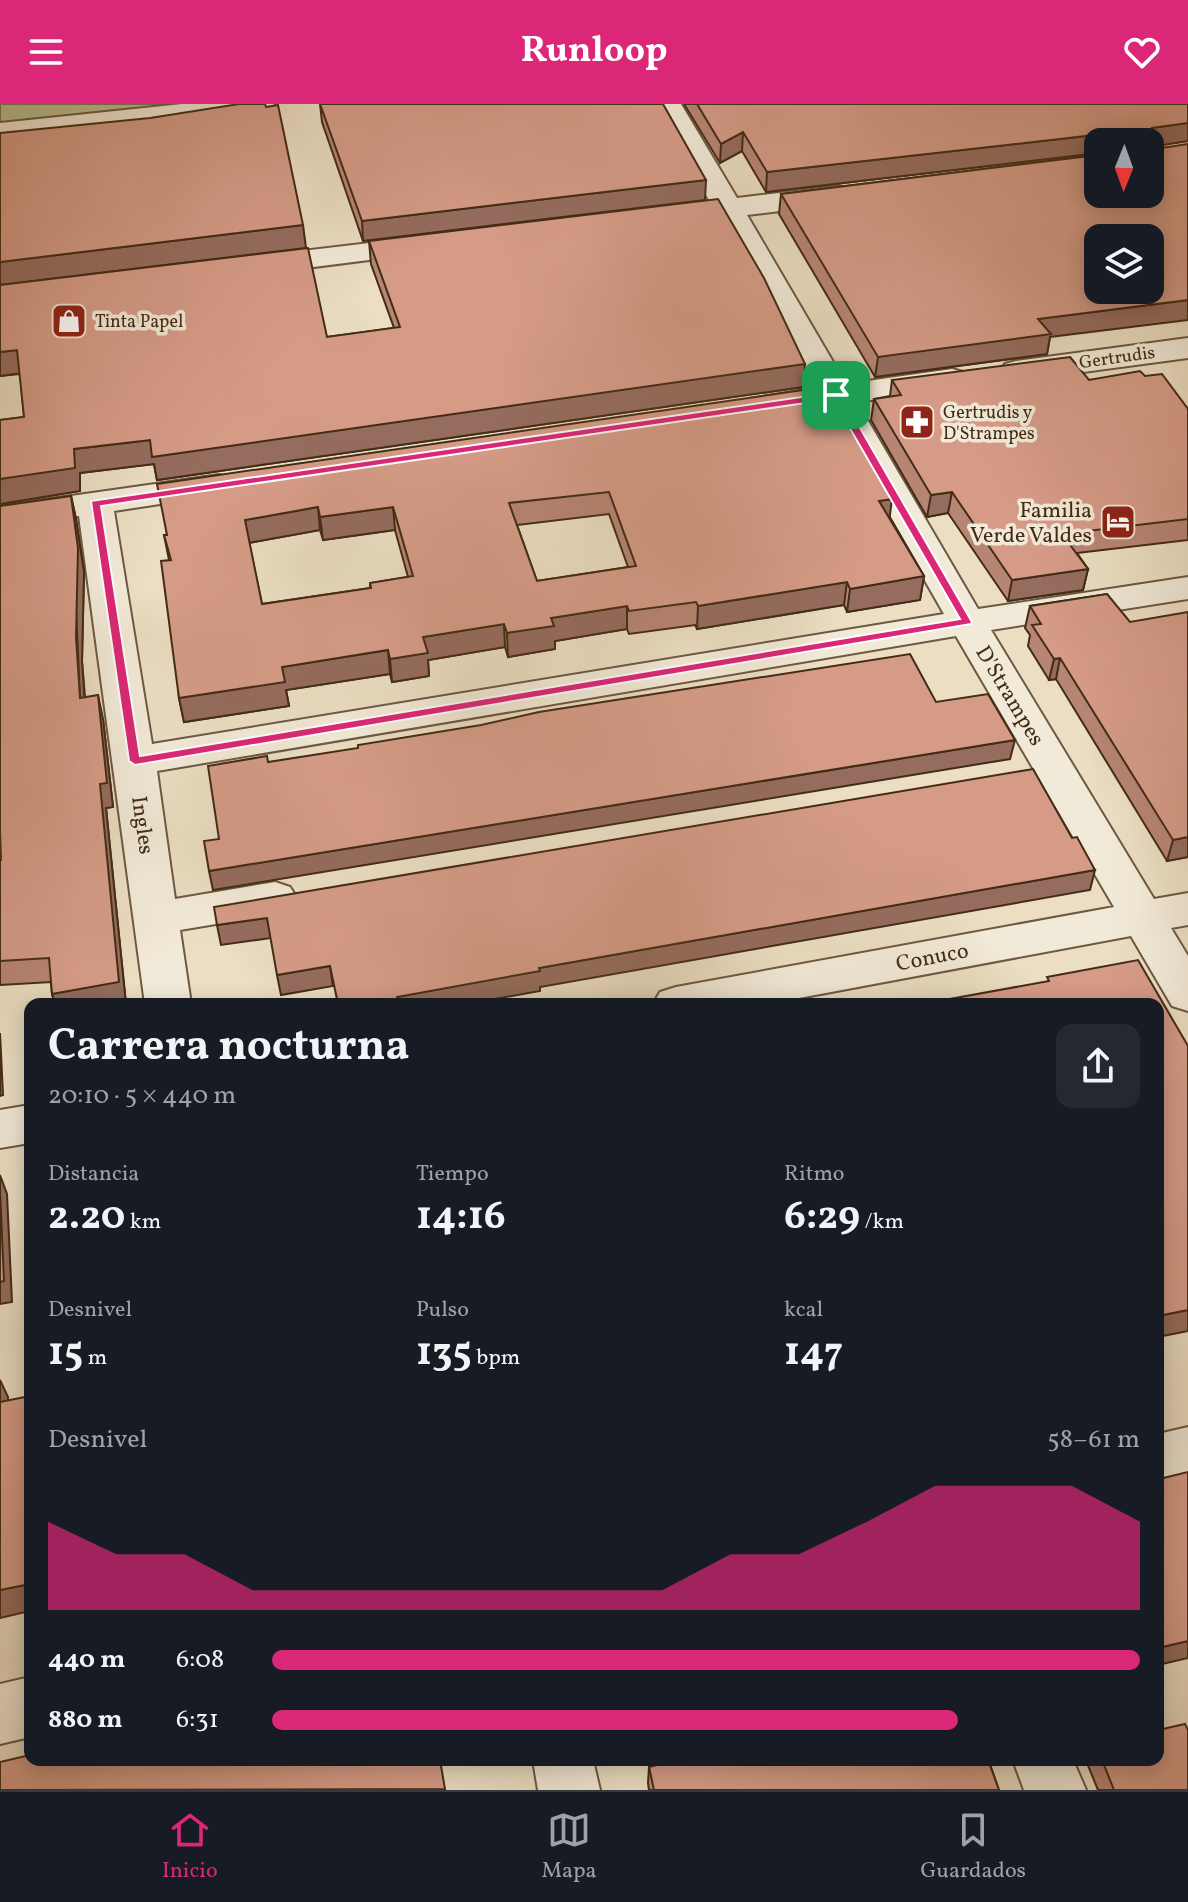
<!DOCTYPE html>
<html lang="es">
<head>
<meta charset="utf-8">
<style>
  :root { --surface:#171b24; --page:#242831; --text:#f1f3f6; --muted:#9ea1a6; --line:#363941; --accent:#db2777 }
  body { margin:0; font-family:Vollkorn,serif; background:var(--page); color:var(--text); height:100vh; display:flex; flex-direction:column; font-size:30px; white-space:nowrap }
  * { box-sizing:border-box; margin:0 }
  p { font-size:26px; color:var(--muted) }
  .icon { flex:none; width:44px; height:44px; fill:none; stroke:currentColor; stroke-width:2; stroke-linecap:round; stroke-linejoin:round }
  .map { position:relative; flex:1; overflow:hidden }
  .sheet { position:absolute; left:24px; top:894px; width:1140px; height:768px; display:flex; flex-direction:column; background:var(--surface); border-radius:16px; box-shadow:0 4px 20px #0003 }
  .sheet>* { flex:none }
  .needle { width:52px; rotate:181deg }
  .controls { position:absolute; left:1084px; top:24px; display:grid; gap:16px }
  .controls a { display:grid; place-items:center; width:80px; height:80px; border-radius:16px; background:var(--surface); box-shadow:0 4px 20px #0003; font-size:40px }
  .pin { position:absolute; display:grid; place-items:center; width:68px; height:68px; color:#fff; margin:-34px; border-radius:16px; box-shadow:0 4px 12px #0006 }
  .round { display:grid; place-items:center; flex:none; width:84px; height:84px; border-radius:16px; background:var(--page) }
  .headline { display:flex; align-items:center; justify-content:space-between; height:136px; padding:0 24px }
  h1 { font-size:44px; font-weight:700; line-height:60px }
  .metrics { display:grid; grid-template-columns:repeat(3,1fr); gap:12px; height:136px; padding:8px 24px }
  .metrics div { display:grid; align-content:center }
  .metrics b { font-size:40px; font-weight:700 }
  .metrics small { font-size:22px; font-weight:400 }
  .metrics p { font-size:22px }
  .chart { height:224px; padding:16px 24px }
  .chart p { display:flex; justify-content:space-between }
  .chart svg { width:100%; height:144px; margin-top:8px; fill:var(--accent); opacity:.7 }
  ul { padding:0 24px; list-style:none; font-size:26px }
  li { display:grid; grid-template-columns:128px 96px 1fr; align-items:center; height:60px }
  li i { height:20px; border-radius:10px; background:var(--accent) }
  header { display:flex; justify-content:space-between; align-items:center; height:104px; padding:0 24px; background:var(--accent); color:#fff; font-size:36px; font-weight:700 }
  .dock { display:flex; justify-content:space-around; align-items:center; height:112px; border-top:2px solid var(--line); background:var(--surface); font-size:22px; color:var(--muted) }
  .dock a { display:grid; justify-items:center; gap:4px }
  .dock .on { color:var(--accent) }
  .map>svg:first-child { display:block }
  .green { fill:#b9c193; stroke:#7e7654; stroke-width:2 }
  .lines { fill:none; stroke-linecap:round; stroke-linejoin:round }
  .minor-casing { stroke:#6d5840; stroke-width:4 }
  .minor { fill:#f2ead8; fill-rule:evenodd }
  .wall { fill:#b78574; stroke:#432c15; stroke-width:2; fill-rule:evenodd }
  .shaded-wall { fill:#956c5e; stroke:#432c15; stroke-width:2 }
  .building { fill:#d59b87; stroke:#432c15; stroke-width:2; fill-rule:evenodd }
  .route { fill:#db2777; stroke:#fff; stroke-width:2; fill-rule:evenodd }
  .labels { text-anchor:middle; stroke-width:7; stroke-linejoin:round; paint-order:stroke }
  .far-poi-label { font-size:18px; fill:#432c15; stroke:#f2ead8; text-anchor:start }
  .far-street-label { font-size:18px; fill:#432c15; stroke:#f2ead8 }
  .poi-label { font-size:22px; fill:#432c15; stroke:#f2ead8; text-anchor:end }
  .street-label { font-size:22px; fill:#432c15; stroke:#f2ead8 }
</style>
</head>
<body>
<header><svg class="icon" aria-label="menu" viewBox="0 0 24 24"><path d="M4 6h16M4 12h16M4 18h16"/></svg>Runloop<svg class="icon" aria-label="heart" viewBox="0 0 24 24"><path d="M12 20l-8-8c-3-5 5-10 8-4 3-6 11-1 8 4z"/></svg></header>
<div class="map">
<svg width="1188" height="1686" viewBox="0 0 1188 1686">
  <rect width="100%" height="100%" fill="#ebdec3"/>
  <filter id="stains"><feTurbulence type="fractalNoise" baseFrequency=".0025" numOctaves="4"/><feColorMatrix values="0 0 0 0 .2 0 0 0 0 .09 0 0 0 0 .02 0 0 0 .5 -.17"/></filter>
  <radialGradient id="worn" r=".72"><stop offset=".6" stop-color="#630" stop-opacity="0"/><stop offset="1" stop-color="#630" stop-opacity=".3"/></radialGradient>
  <path class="green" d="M0,0H211L0,22Z"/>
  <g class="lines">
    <defs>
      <path id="minor" d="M182,0H274L271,6L261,8L0,35V19Z
        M655,0H681L737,94L838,82L848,85L852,91L848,97L838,100L747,111L846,280L952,265L963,268L968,275L963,282L952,285L857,298L978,505L1188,473V495L991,526L1154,795L1188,789V821L1171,824L1188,852V907L1172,902L1131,832L767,900H653L660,888L676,883L1114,803L956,532L157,667L175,795L275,778L290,783L297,794L290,805L275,810L180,826L191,900H145L79,412L0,424V402L219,371L231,374L236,381L231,388L219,391L114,407L152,640L944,510L826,303L762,312L750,309L745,302L750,295L816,284L719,114L664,121L654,118L649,112L654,106L710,98Z
        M429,132L440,135L444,141L440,147L251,171L240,168L236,162L240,156L251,153Z
        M1188,234V254L1016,277L1005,274L1000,267L1005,260L1016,257Z
        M30,1001V1039L0,1044V1006Z
        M1188,1323V1373L1158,1380V1330Z
        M30,1573V1633L0,1640V1580Z
        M533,1656H593L600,1686H538Z
        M1013,1656H1073L1086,1686H1024Z"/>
    </defs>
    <use href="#minor" class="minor-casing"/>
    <use href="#minor" class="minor"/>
  </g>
  <path class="wall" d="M320,0L705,96L363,137L322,18Z
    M684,0H1188V37L1152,42L1050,233L1047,250L875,273L779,110L781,90L1098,51L1150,38H1098V49L766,88L742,47L720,59Z
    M369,137L803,283L157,376L154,360L80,369V387L0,400V316L24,313L20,270L0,272V181L327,233L394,224L371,160Z
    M1145,272L1188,305V436L1077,449L1088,465L1083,486L1008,497L948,409L927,413L871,316L874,295L890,292L892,276H1089Z
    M825,301L924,472L920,496L847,508L844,501L697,525L695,521L629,530L627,525L555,537V545L508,553L505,543L428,556L429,572L392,578L390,570L286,586L289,602L184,618L179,594L169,456L164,431ZM609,410L628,463L537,477L517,421ZM320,426L323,436L395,426L408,473L370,479V484L262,500L249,439Z
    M71,392L76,415L84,468L82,557L85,593L103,615L113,703L106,704L126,900H55L52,890L51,878L0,881V756H1Z
    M1107,490L1188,753L1167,757L1056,575L1049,576L1028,542L1030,531L1025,524L1030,502Z
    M1088,1656H1158L1188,1686H1098L1087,1659Z
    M990,1660L999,1686H649L648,1679L649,1663Z"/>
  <path class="shaded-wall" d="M1188,19V37L1150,43L1152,24Z
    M743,28L742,47L720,59L721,40Z
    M1104,30L1102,38H1098V49L766,88L767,68Z
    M706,76L705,96L363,137L362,117Z
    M303,121L306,144L0,181V158Z
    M1188,196V216L1050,233L1047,250L875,273L878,253L1038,215Z
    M17,246L23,269L0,272V248Z
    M805,260L803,283L157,376L154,360L80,369V387L0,400V375L74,345Z
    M952,388L948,409L927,413L931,391Z
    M71,392L76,415L84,468L82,557L86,618L80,594Z
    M892,395L889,418L879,397Z
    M318,403L320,426L248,439L245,416Z
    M393,403L395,426L323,436L320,413Z
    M1088,465L1083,486L1008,497L1012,476Z
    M924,472L920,496L847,508L850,485Z
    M847,478L844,501L697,525L698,502Z
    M627,502V525L555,537V545L508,553L507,529L551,514Z
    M504,520L505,543L428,556L429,572L392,578L390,555L423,533Z
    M388,546L390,570L286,586L289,602L184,618L179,594L282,563Z
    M1060,554L1056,575L1049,576L1054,555Z
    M98,591L103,615L113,703L106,704L126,900H55L52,890L100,680Z
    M1015,636L1010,655L213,786L209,767Z
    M1188,733V753L1167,757L1173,736Z
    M1095,766L1090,786L540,883V887L467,900H397V893L539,864Z
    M267,814L271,834L221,841L217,821Z
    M330,862L333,882L281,891L277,871Z
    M0,929L3,991L0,992Z
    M0,1071L7,1090L12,1198L0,1200Z
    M1188,1206V1227L1158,1233V1212Z
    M0,1276L8,1293L9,1325L0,1305Z
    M30,1480V1507L0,1514V1486Z
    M1188,1537V1554L1158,1561V1544Z"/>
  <path class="building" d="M239,0H265L266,3L278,1L303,121L0,158V29L150,14Z
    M320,0H663L706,76L362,117Z
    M697,0H1188V19L1152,24L1151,42L1155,45L1188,40V196L1038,215L1051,230L878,253L781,90L1098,51V90H1150V38H1103L1104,30L767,68L743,28L721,40ZM1098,134H1150V186H1098Z
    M718,95L764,174L805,260L152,353L150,336L74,345L75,364L0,375V316L24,313L17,246L0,248V181L308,144L327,233L400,223L369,137Z
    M1070,253L1089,276L1140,267L1145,272L1162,270L1188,305V415L1062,430L1088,465L1012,476L952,388L931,391L874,295L901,291L892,276Z
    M817,284L825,301L836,299L892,395L879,397L924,472L850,485L847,478L698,502L696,498L629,507L627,502L551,514L554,522L507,529L504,520L423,533L428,549L390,555L388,546L282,563L285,578L179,594L161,457L171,456L164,431H167L157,380ZM609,388L636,462L537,477L509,399ZM318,403L320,413L393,403L413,472L370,479L371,484L262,500L245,416Z
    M71,392L78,444L76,533L80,594L98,591L107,679L100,680L119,878L52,890L49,854L0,857V756H1L0,727V402Z
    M1107,490L1130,518L1188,508V733L1173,736L1060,554L1054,555L1032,521L1041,520L1030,502Z
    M910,550L936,598L988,590L1015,636L209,767L204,737L219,735L208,662L267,652L268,658L358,644V641L481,621L539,608Z
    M1033,665L1072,734L1077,733L1095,766L539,864L540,867L397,893L398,900H338L330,862L277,871L267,814L217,821L214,803Z
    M1138,856L1188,942V1206L1158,1212V1079H1162L1158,1070V900H922L1049,877L1047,873Z
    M0,1088L4,1177L0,1178Z
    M30,1292V1480L0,1486V1298Z
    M1188,1368V1537L1158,1544V1385L1163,1384L1159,1375Z
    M1185,1620L1188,1626V1686H1114L1102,1656H1158V1626Z
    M30,1651V1656H440L445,1685L0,1686V1658Z
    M677,1656H988L999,1686H654L649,1663Z"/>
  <path class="route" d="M836,288L841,291L972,518L971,520L135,661L129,657L91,397ZM833,295L960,515L140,652L101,402Z"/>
  <defs>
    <symbol id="shop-square" viewBox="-11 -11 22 22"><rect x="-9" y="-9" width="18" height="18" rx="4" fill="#8f2418" stroke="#f2ead8"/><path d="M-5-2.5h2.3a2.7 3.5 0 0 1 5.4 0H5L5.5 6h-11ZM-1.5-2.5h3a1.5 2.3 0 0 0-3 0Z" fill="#fff"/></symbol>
    <symbol id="pharmacy-square" viewBox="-11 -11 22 22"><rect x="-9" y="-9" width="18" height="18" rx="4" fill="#8f2418" stroke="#f2ead8"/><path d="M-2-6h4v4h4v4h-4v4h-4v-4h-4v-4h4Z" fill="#fff"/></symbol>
    <symbol id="hotel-square" viewBox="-11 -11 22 22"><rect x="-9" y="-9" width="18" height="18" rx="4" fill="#8f2418" stroke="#f2ead8"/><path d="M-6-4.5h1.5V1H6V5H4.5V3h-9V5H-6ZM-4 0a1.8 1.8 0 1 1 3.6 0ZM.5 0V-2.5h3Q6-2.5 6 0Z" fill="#fff"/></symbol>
  </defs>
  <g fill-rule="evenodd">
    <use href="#shop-square" x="49" y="197" width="40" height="40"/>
    <use href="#pharmacy-square" x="897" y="298" width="40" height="40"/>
    <use href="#hotel-square" x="1098" y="398" width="40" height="40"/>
  </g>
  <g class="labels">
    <g class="far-poi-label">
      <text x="95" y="223">Tinta Papel</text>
      <text x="943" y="314">Gertrudis y<tspan x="943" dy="21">D'Strampes</tspan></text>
    </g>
    <g class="far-street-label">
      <text transform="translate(1117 253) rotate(-8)" y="6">Gertrudis</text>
    </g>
    <g class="poi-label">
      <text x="1092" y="413">Familia<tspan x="1092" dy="25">Verde Valdes</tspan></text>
    </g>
    <g class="street-label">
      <text transform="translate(1011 591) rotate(59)" y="8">D'Strampes</text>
      <text transform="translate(144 721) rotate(82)" y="8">Ingles</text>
      <text transform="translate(932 852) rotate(-11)" y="8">Conuco</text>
    </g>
  </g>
  <rect width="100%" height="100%" filter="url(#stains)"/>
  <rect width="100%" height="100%" fill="url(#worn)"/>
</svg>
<div class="controls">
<a><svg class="needle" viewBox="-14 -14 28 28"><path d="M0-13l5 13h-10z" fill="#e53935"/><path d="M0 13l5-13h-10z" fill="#9ea1a6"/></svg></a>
<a><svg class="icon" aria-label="layers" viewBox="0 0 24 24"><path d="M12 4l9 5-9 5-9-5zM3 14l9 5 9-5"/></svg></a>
</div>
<div class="pin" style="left:836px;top:291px;background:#1e9e55"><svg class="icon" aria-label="arrive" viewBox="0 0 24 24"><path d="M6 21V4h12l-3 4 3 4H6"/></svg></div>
<section class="sheet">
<div class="headline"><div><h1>Carrera nocturna</h1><p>20:10 · 5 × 440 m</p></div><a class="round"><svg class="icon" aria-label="share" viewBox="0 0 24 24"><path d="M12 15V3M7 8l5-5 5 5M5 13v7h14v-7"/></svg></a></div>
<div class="metrics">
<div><p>Distancia</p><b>2.20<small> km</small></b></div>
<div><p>Tiempo</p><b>14:16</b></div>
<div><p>Ritmo</p><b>6:29<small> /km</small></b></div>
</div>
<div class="metrics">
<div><p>Desnivel</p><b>15<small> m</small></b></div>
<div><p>Pulso</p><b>135<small> bpm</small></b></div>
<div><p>kcal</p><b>147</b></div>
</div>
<div class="chart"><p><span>Desnivel</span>58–61 m</p>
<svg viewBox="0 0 160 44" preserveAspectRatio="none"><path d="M0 44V17L10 27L20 27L30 38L40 38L50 38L60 38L70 38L80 38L90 38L100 27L110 27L120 17L130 6L140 6L150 6L160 17V44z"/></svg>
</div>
<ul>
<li><b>440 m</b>6:08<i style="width:100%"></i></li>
<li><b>880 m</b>6:31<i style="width:79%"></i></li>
</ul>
</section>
</div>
<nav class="dock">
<a class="on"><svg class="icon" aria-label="home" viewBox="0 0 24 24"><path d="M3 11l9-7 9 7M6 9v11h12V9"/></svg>Inicio</a>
<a><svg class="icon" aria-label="map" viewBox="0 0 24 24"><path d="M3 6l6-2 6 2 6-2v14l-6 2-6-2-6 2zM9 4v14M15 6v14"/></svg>Mapa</a>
<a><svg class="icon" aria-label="saved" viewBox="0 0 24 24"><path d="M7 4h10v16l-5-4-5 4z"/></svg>Guardados</a>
</nav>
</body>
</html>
